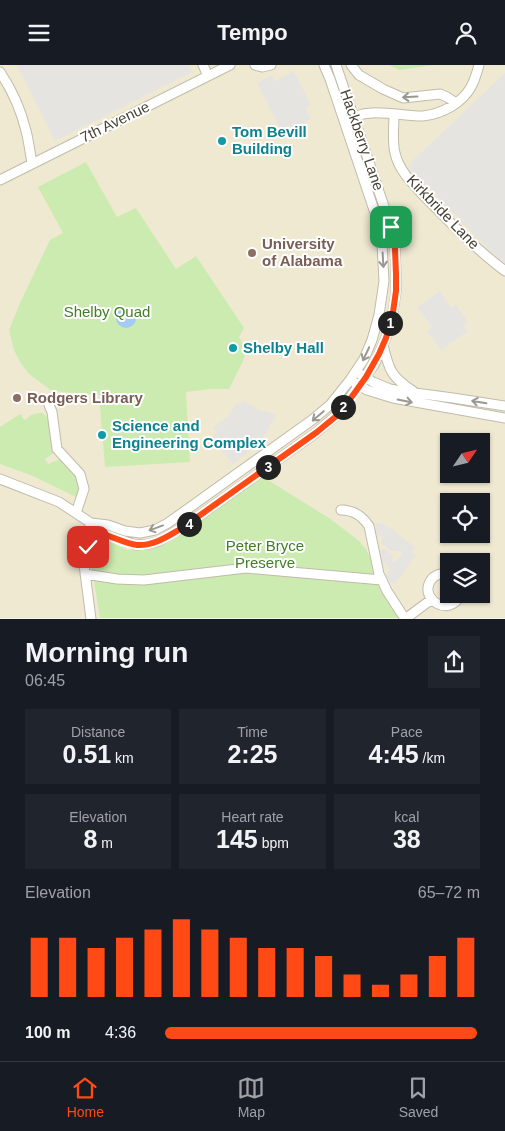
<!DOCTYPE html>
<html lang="en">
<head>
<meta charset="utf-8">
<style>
  :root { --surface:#171b24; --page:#20242c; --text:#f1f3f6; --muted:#9ea1a6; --line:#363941; --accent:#ff4a15 }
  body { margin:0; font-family:Arial,sans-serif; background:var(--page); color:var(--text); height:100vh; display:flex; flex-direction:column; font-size:19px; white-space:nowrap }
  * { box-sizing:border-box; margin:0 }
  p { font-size:16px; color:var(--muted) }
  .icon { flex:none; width:28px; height:28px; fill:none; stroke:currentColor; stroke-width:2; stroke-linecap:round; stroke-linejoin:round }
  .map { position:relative; height:554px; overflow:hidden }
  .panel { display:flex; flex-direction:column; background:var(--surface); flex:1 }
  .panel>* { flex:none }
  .needle { width:32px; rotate:55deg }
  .controls { position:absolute; left:440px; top:368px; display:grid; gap:10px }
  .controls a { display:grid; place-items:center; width:50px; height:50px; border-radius:0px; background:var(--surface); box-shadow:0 1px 4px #0004; font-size:25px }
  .pin { position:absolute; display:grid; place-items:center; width:42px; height:42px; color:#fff; margin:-21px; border-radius:10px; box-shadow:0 2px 8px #0006 }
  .km { position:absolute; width:25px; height:25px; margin:-12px; border-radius:50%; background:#222; color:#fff; font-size:14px; line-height:25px; text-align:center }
  .round { display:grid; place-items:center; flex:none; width:52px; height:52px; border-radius:0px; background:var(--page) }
  .headline { display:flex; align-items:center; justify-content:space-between; height:85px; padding:0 25px }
  h1 { font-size:28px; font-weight:600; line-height:38px }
  .figures { display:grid; grid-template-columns:repeat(3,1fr); gap:8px; height:85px; padding:5px 25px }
  .figures div { display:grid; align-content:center; border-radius:0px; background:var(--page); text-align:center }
  .figures b { font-size:25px; font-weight:600 }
  .figures small { font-size:14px; font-weight:400 }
  .figures p { font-size:14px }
  .chart { height:140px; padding:10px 25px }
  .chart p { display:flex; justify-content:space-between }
  .chart svg { width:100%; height:90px; margin-top:5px; stroke:var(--accent); stroke-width:6 }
  ul { padding:0 25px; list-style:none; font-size:16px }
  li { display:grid; grid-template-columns:80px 60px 1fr; align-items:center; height:38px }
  li i { height:12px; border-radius:6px; background:var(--accent) }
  header { display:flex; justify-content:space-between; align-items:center; height:65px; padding:0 25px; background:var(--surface); font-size:22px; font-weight:600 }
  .dock { display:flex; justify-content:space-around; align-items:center; height:70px; border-top:1px solid var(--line); background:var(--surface); font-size:14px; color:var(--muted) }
  .dock a { display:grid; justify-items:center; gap:2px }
  .dock .selected { color:var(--accent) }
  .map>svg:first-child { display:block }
  .education { fill:#efe9d2; fill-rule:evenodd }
  .green { fill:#ccebb0 }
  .parking { fill:#e6e4e0 }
  .water { fill:#a2ccf4 }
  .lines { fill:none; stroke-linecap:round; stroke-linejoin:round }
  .minor-casing { stroke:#c1bbaa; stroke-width:11 }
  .minor { stroke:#fff; stroke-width:9 }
  .oneway { stroke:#9b9890 }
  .route-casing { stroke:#fff; stroke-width:10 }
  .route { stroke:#ff4a15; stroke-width:6 }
  .culture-dot { fill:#0f9aa8; stroke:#fff; stroke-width:2 }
  .education-dot { fill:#8d6e63; stroke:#fff; stroke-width:2 }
  .labels { text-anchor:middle; stroke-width:4; stroke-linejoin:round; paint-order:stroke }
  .street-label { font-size:15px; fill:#494336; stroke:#fff }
  .culture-label { font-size:15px; font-weight:bold; fill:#0d838f; stroke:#fff; text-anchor:start }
  .education-label { font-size:15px; font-weight:bold; fill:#785e54; stroke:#fff; text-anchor:start }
  .park-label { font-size:15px; fill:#417e26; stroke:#fff }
</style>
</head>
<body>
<header><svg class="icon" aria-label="menu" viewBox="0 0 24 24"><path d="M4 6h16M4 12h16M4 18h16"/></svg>Tempo<svg class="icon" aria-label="person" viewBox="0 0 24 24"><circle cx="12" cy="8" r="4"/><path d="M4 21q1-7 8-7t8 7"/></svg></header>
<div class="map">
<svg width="505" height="554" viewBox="0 0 505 554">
  <rect width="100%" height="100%" fill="#f5f2e8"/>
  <path class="education" d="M0,0H505V553H0ZM449,376H481V409H449ZM449,436H481V469H449ZM449,496H481V529H449Z"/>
  <path class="green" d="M389,0H434L399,5Z
    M86,97L117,152L136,143L176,204L196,191L244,263L239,272L246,286L243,296L229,324H210L186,327L190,397L105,402L99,330L52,326L29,309L20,297L14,285L9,265L20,238L50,175L63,168L38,122Z
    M38,348H42L49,354L55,387L45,394L48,399L60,394L77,409L81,419L78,432H76L33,411L0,399V362L20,349L25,355L31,350Z
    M263,412L329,453L358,475L366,484L373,499L379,520L401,553H100L89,487L101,477L111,478L128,485L153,483L170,477Z"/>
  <path class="parking" d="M17,0H188L192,7L55,76Z
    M294,6L311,40L305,43L311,54L283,69L257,18L272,10L275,16Z
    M505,8V200L501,197L407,101Z
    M440,226L451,242L456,240L468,257L463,260L468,266L441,285L427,266L432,262L417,242Z
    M242,336L262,346L269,347L276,350L266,368L256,381L233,399L211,373L217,367L213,363L228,351L236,338L241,339Z
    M375,457L386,460L415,482L412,487L416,490L395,519L392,517L390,518L385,510L388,509L390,504L385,498H381L378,486H380L383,483L394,491L392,495L393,497L396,496L402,488L401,486H392L382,479L381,476L384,473L381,470L377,472L374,463H377Z"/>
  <path class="water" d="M116 253a10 10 0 1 1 20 0a10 10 0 1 1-20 0Z"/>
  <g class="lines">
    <defs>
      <path id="minor" d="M203,0L208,11
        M255,0L262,2L271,0
        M351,0L359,10L383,24L403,33L440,29L447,32L456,38
        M0,7C12,25 21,45 26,66C29,77 30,88 32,98
        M394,50C394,62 392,76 395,88C399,107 416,122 428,135C453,161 477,185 505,206
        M352,55C362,41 407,52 423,51C442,49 462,38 471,22C475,15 477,7 479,0
        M0,115L230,0
        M383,280C389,305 391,312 413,326
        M360,309L373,317L390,324L400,326L453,333L505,341
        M355,318L367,325L393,333L505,353
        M49,340L52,347L57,384L80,409L84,424L76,448
        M0,414L59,437L91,458L100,468L136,480L149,479L159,476L182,463L317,367L339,348L365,312L374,300L379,289L386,273L393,247L396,226V209L395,184L391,162L336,0
        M341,445C354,445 362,451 369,461L379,509L387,526L405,554
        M91,458L108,460L125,466L140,468L155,465L168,458L312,355L330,340L350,315L364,294L372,275L379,250L384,216L382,179L375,148L330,14L324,0
        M91,458L82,484L91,554
        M84,489C90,479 96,475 106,470
        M449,508C442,508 435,509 431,515C418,534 450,554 461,529
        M85,509L117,514L144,515L246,503L382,515
        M405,554L432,534"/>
    </defs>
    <use href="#minor" class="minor-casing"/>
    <use href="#minor" class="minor"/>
  </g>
  <defs><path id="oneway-shaft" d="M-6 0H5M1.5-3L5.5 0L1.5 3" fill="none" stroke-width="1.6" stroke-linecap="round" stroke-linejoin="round" transform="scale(1.25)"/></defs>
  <g class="oneway">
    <use href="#oneway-shaft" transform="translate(410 32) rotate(177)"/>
    <use href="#oneway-shaft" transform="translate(383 195) rotate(87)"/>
    <use href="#oneway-shaft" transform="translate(366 289) rotate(115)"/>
    <use href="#oneway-shaft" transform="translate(405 336) rotate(11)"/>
    <use href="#oneway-shaft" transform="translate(479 337) rotate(-170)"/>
    <use href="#oneway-shaft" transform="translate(318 351) rotate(140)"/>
    <use href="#oneway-shaft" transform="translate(156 463) rotate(160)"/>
  </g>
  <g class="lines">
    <defs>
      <path id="route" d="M88,482L96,476L106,470C115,473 127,479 137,480C154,481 168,471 182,463L317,367L340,348L366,312L379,289L386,273L393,247L396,226V209L395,184L391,162"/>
    </defs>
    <use href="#route" class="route-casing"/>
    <use href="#route" class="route"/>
  </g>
  <g class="culture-dot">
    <circle cx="222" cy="76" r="5"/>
    <circle cx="233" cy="283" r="5"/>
    <circle cx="102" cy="370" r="5"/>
  </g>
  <g class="education-dot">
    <circle cx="252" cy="188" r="5"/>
    <circle cx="17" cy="333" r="5"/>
  </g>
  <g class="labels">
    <g class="street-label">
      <text transform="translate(115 57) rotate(-26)" y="5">7th Avenue</text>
      <text transform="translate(362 75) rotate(71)" y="5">Hackberry Lane</text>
      <text transform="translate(443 147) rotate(46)" y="5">Kirkbride Lane</text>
    </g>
    <g class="culture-label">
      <text x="232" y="72">Tom Bevill<tspan x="232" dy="17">Building</tspan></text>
      <text x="243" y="288">Shelby Hall</text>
      <text x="112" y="366">Science and<tspan x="112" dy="17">Engineering Complex</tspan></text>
    </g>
    <g class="education-label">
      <text x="262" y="184">University<tspan x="262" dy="17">of Alabama</tspan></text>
      <text x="27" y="338">Rodgers Library</text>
    </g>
    <g class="park-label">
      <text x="107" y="252">Shelby Quad</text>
      <text x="265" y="486">Peter Bryce<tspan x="265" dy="17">Preserve</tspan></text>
    </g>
  </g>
</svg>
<div class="controls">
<a><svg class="needle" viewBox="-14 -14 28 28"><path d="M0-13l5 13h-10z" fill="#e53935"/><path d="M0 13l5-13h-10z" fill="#9ea1a6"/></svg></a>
<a><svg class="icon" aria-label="locate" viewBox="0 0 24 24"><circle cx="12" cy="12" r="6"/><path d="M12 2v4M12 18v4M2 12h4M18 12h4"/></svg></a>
<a><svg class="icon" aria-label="layers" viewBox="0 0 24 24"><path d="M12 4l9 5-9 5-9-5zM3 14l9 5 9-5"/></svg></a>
</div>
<div class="pin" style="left:391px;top:162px;background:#1e9e55"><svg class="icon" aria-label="arrive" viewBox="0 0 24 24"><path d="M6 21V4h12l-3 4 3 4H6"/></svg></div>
<div class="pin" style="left:88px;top:482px;background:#d93025"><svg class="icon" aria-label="check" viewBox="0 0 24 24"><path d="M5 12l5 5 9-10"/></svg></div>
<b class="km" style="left:390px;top:258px">1</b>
<b class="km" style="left:343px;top:342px">2</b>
<b class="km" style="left:268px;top:402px">3</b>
<b class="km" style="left:189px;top:459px">4</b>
</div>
<section class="panel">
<div class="headline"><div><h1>Morning run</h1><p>06:45</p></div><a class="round"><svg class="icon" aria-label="share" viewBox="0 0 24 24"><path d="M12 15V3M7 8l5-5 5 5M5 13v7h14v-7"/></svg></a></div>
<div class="figures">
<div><p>Distance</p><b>0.51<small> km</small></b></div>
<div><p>Time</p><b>2:25</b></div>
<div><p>Pace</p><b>4:45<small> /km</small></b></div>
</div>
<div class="figures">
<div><p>Elevation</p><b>8<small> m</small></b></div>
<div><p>Heart rate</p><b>145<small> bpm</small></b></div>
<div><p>kcal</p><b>38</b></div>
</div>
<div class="chart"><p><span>Elevation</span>65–72 m</p>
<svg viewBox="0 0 160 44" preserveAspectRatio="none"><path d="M5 44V15M15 44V15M25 44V20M35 44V15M45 44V11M55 44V6M65 44V11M75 44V15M85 44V20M95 44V20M105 44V24M115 44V33M125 44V38M135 44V33M145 44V24M155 44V15"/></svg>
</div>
<ul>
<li><b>100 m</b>4:36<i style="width:99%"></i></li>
</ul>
</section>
<nav class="dock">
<a class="selected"><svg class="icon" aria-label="home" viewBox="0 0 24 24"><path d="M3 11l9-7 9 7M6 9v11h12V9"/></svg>Home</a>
<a><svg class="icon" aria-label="map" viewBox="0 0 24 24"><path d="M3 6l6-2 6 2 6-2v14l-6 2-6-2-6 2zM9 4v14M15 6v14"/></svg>Map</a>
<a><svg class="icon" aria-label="saved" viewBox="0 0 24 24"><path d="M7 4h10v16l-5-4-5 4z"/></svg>Saved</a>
</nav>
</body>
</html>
